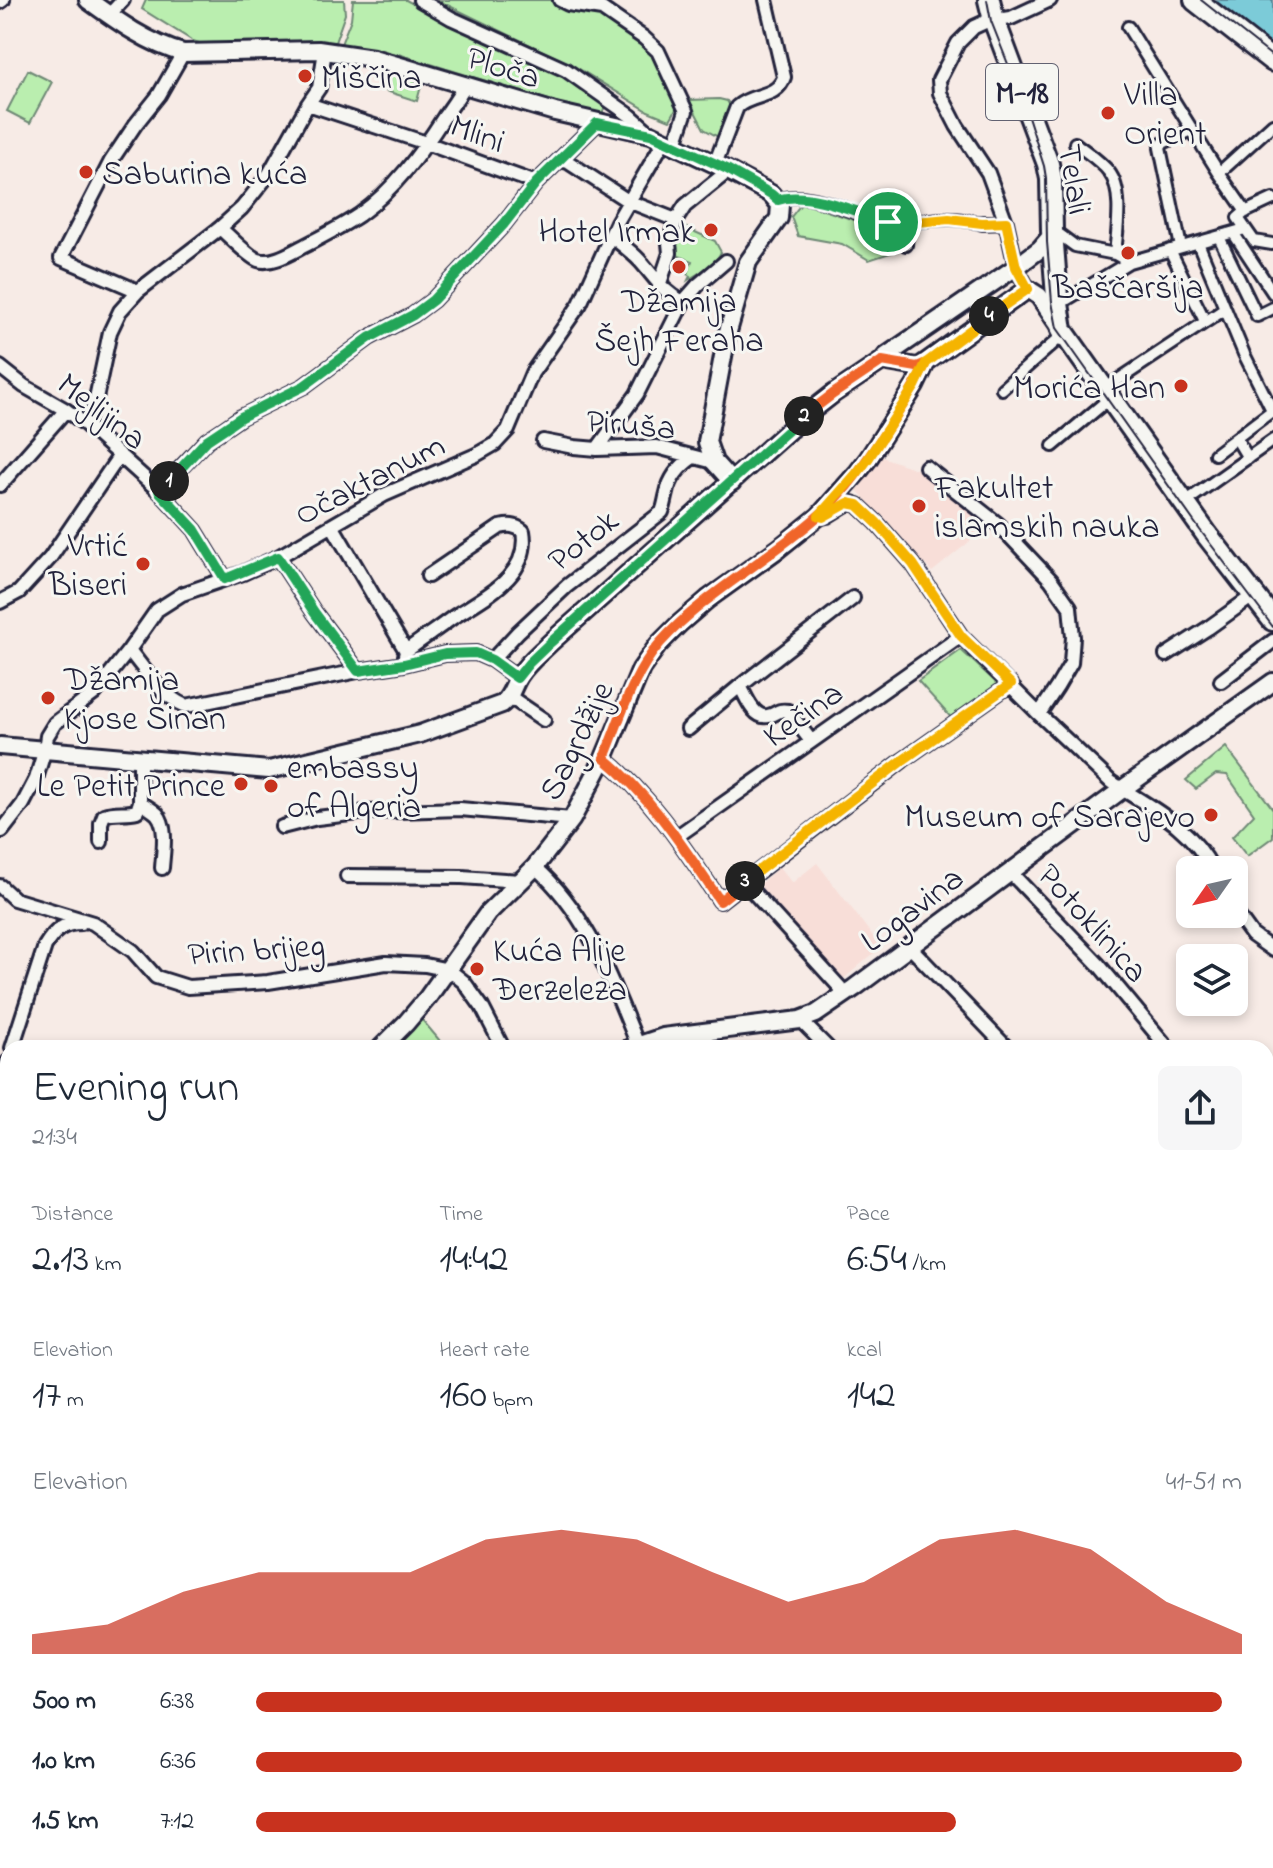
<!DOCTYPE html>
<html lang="en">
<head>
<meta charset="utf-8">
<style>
  :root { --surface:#fff; --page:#f6f6f7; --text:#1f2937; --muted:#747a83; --accent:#c8321e }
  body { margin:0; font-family:"Indie Flower",sans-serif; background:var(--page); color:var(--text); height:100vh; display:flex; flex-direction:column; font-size:30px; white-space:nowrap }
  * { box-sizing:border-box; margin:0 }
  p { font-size:26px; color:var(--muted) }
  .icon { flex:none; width:44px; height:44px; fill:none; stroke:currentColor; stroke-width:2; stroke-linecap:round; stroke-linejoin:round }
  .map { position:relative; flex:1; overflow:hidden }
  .panel { position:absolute; left:0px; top:1040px; width:1274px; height:828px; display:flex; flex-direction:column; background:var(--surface); border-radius:24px 24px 0 0; box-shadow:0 4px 12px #0003 }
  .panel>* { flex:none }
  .needle { width:52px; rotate:236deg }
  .controls { position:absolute; left:1176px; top:856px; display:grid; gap:16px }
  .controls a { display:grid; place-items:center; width:72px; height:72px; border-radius:12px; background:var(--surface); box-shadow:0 4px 12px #0003; font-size:40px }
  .pin { position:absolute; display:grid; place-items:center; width:68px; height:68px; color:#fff; margin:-34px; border:4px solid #fff; border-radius:50%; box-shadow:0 2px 8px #0007 }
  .km { position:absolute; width:40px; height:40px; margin:-20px; border-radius:50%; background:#222; color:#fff; font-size:22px; line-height:40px; text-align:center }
  .round { display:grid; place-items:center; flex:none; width:84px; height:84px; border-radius:12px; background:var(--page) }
  .summary { display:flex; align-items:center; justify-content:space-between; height:136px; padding:0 32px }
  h1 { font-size:44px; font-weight:600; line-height:60px }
  .stats { display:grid; grid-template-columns:repeat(3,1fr); gap:12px; height:136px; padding:8px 32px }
  .stats div { display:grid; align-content:center }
  .stats b { font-size:40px; font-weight:600 }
  .stats small { font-size:22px; font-weight:400 }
  .stats p { font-size:22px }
  .chart { height:224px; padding:16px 32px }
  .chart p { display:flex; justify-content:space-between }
  .chart svg { width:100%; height:144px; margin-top:8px; fill:var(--accent); opacity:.7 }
  ul { padding:0 32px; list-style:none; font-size:26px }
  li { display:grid; grid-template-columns:128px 96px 1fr; align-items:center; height:60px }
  li i { height:20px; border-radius:10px; background:var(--accent) }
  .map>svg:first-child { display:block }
  .built { fill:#f8ded8 }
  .green { fill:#baeeaf; stroke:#6e8875; stroke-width:2 }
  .water { fill:#7ccbd8; stroke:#588799; stroke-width:2 }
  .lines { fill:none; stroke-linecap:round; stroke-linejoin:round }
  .pedestrian-casing { stroke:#22223b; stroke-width:16 }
  .minor-casing { stroke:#22223b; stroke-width:18 }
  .tertiary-casing { stroke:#22223b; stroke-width:22 }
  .primary-casing { stroke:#22223b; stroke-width:26 }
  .pedestrian { stroke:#f6f6f2; stroke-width:10 }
  .minor { stroke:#f6f6f2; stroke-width:12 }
  .tertiary { stroke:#f6f6f2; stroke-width:16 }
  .primary { stroke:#f6f6f2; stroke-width:20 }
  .tram { stroke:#22223b; stroke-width:2 }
  .split-1-casing { stroke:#fff; stroke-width:16 }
  .split-2-casing { stroke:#fff; stroke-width:16 }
  .split-3-casing { stroke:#fff; stroke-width:16 }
  .split-4-casing { stroke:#fff; stroke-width:16 }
  .split-5-casing { stroke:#fff; stroke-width:16 }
  .split-1 { stroke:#22a559; stroke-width:10 }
  .split-2 { stroke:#22a559; stroke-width:10 }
  .split-3 { stroke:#f0652b; stroke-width:10 }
  .split-4 { stroke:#f5b400; stroke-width:10 }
  .split-5 { stroke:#f5b400; stroke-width:10 }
  .poi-dot { fill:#c8321e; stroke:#f6f6f2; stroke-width:3 }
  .labels { text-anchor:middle; stroke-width:6; stroke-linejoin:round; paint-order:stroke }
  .shield { fill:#f6f6f2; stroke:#626272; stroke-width:2 }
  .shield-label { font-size:32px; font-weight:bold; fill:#22223b }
  .street-label { font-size:34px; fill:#22223b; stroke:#f6f6f2 }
  .poi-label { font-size:34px; fill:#22223b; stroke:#f6f6f2; text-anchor:start }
</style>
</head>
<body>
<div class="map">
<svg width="1273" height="1868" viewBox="0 0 1273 1868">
  <rect width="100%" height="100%" fill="#f7ebe6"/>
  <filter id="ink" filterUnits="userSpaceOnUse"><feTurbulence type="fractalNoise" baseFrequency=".0125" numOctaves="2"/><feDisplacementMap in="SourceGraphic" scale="16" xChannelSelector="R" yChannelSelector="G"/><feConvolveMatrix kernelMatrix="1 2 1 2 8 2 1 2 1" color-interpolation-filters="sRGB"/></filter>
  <g filter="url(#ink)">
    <path class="built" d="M882,457L919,470L990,525L932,572L855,488Z
      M817,863L881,947L841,981L759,885L779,867L792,883Z"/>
    <path class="green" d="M146,0H344L345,14L334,45L203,44L193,41L142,9Z
      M353,0H406L430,13L572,81L606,104L601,116L398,54L341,44L351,19Z
      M437,0H557C569,18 580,7 597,12C613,17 646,45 656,59C665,72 671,91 678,106L670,120L648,111L574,66Z
      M392,69L423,79L417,101L386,91Z
      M28,70L52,82L30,123L7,111Z
      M719,99L727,101L733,110L722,139L704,129L689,100Z
      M802,203L873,226L903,228L902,249L869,260L842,244L798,236L791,217Z
      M682,226L715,241L721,252C715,265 700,272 688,280L690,276L687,274L692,261L674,254Z
      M961,650L1002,688L954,721L918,681Z
      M1226,747L1273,809V837L1247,856L1232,837L1254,814L1227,775L1216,774L1196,789L1186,780Z
      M418,1015L446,1048H385Z
      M0,1745L8,1752V1832L0,1837Z"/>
    <path class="water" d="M1212,0H1273V48Z"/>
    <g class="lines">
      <defs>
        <path id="pedestrian" d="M1128,27L1219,173L1246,212
          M1075,143C1086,152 1101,161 1109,172C1124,191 1117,231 1115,254
          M1219,173L1273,124
          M778,200C811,188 854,216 888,222C908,225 930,218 951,219C961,219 972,222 982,223
          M1234,234L1273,293
          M1060,235L1075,246L1115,254L1129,262L1245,229
          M1219,237L1257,316L1273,308
          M1198,243L1244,354L1273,412
          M1272,244L1254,241L1238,218L1245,212L1273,199
          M906,245L908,222
          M1181,247L1160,148L1163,143L1192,130
          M1170,250L1205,321
          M1066,300L1129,262
          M1002,389L1064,334
          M1103,390L1225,309
          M1236,438L1248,458
          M1053,446L1109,399
          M1215,454L1273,410
          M1184,503L1273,440"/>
        <path id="minor" d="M420,0L451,18L566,70L631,116L649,132
          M560,0L568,4L602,9L644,38L658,51L686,111L675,144
          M0,2L3,0
          M109,15L123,0
          M308,104L426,143L536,183
          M560,160L568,162L628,201L676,220
          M715,164L737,107C752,93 777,99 784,77L766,0
          M982,223L1006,222
          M220,228C228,235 249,257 258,260C272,265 292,252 304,246C323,236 341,227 359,215C394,190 421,153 444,117C451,107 459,97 464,86
          M611,236C621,244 632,252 641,262C656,279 662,291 683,302
          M659,286L670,253L669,243L676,220L685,206L722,176L727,169
          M1028,289L1016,267L1006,222L988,173L957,126L940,93L939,80L958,43L974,27L985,22L1011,18L1050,0
          M138,291L61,258L111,161L135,125L159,95L183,53
          M0,367L24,386L66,410L85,424L159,491L195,530L225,579
          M85,424L95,403L110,332L120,311L138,291L220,228L242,208L269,174L308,104L319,88L325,51
          M543,441L574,447L597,449L657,447L714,462
          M597,449L637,394L683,302L698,285L726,261
          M926,467L998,524L1051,580L1070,607L1073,637L1071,663L1057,687L1039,714
          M0,485L66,410
          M159,491L207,440L225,428L241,417L304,386L369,338L413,315L433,300L504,224L536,183L597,123
          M822,517L827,516L848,503H852L858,505L877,523L913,564L961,636L1039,714L1111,782C1151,808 1190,825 1213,870
          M333,527L406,651L405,656
          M278,557L314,612L358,671
          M0,602L19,592L50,558L120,455
          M129,650C146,671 160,695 186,706L358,671L404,664L445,654L476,653L492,660L517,678
          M406,651C421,640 437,629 452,618C484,597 531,576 523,531C515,525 509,525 500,527L428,576
          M1166,655L1208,628L1254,595
          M492,660L518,632L567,586L662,512C665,505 665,500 667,493C670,477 680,466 693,457
          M1221,681L1273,641
          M510,697L544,720
          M688,729L740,686
          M811,741L788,711C776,709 778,714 768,716C753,719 746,696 740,686L853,598
          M604,758C652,797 686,851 720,901L903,760L1011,684
          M140,802C145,806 152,809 157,814C168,827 163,852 162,868
          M282,827L317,818L367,812L460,809L572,819
          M2,831L23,804L36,779L45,749L47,736L55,723L95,693L129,650L157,610L182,594L243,573L278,557L384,495L476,455L495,444L508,430L532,373L580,304L617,222L664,141
          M676,837L961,636
          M101,842V823L104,815C115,811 126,814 137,811L140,802V759
          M535,867C589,914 611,981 638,1045L642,1048
          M1010,872L1099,965L1168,1048
          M347,876L462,877L520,881
          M744,882L846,994
          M0,886L14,899L93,923L133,951L156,977L188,987L268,982L386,963L425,965L449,970L464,982L482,1007L503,1048
          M1234,910L1252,935L1273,950
          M909,946L1007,1048
          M800,1020L828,1048
          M12,1048L45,946C54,931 63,923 81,923
          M0,1087L8,1062
          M0,1254L8,1259
          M1266,1429L1273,1434
          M1266,1500L1273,1505
          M1266,1670L1273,1662
          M0,1715L8,1722
          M1266,1787L1273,1799
          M612,1860L637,1868
          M1108,1860L1113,1868
          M213,1868L219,1860
          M300,1868L308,1860
          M432,1868L450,1860
          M665,1868L669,1860
          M822,1868L823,1860
          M1046,1868L1062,1860"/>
        <path id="tertiary" d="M88,0C117,21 149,44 183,53L318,50L373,58L555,112L651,134L715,164L764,190L771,194L780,205L779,218L748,262L727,335L707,442L714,462L732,482
          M882,361L917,367L922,365L1028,289L1039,296L1060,327
          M0,746L269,770L420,734L502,704C512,696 512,687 519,676C527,663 540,653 551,642L805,416L833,394L882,361L886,356L1016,267L1040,249L1052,235
          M381,1048L406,1023L428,997L488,913L535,867L572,819L604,758L641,669L658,645L679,624L708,599L778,549L819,516L858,472L868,459L915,386L926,363
          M630,1048L663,1037L800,1020L816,1014L854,988L1124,788L1273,682
          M1266,1181L1273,1176
          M1266,1350L1273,1341
          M0,1571L8,1561
          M919,1868L922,1860"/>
        <path id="primary" d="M989,0L994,20L1048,164L1051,179L1052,231L1057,297L1062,330L1207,535L1273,620
          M1195,0L1273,61"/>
      </defs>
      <use href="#pedestrian" class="pedestrian-casing"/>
      <use href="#minor" class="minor-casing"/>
      <use href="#tertiary" class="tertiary-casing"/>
      <use href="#primary" class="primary-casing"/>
      <use href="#pedestrian" class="pedestrian"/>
      <use href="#minor" class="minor"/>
      <use href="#tertiary" class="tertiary"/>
      <use href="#primary" class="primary"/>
      <path class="tram" d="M987,0L991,21L1025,107L1044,166L1046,178L1047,242L1052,302L1057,328L1200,530L1273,627
        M1201,0L1273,57"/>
    </g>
  </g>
  <g class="lines" filter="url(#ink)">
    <defs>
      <path id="split-1" d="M169,481L207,440L225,428L241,417L304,386L369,338L413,315L433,300L504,224L536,183L597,123L651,134L727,169L771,194L778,200C807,190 859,213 888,222"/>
      <path id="split-2" d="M169,481L159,491L195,530L225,579L278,557L314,612L358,671L404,664L445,654L476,653L492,660L517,678L529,663L551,642L804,416"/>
      <path id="split-3" d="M745,881L720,901C686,851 652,797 604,758C620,720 632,675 660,643C705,593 767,561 817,517C845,493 866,462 886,431C901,409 915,387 926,363L917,367L882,361L833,394L804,416"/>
      <path id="split-4" d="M745,881L903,760L1011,684L961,636L913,564L877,523L858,505L848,503L823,517L819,516L858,472L868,459L915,386L926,363L989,316"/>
      <path id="split-5" d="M888,222H916L949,219L982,223L1006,222L1016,267L1028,289L989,316"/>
    </defs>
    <use href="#split-1" class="split-1-casing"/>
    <use href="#split-2" class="split-2-casing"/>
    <use href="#split-3" class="split-3-casing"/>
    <use href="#split-4" class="split-4-casing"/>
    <use href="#split-5" class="split-5-casing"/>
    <use href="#split-1" class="split-1"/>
    <use href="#split-2" class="split-2"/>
    <use href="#split-3" class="split-3"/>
    <use href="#split-4" class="split-4"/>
    <use href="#split-5" class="split-5"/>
  </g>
  <g class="poi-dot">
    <circle cx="305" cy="76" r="8"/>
    <circle cx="1108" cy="113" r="8"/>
    <circle cx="86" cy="172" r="8"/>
    <circle cx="711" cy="230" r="8"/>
    <circle cx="1128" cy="253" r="8"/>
    <circle cx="679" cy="267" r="8"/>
    <circle cx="1181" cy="386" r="8"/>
    <circle cx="919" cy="506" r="8"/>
    <circle cx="143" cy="564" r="8"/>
    <circle cx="48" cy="698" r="8"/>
    <circle cx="241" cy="784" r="8"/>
    <circle cx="271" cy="786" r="8"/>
    <circle cx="1211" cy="815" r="8"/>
    <circle cx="477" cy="969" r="8"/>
  </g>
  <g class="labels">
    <rect class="shield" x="986" y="64" width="72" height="56" rx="6"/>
    <g class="shield-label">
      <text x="1022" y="103">M-18</text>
    </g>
    <g class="street-label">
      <text transform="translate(504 66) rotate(17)" y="12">Ploča</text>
      <text transform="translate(478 132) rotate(20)" y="12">Mlini</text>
      <text transform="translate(1076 179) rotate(81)" y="12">Telali</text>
      <text transform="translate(103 410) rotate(38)" y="12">Mejlijina</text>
      <text transform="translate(631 423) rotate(5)" y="12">Piruša</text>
      <text transform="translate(369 478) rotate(-27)" y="12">Očaktanum</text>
      <text transform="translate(582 539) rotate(-38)" y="12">Potok</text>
      <text transform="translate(802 713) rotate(-35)" y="12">Kečina</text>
      <text transform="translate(575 740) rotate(-64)" y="12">Sagrdžije</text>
      <text transform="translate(911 908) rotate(-37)" y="12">Logavina</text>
      <text transform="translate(1094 922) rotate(48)" y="12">Potoklinica</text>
      <text transform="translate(256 948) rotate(-4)" y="12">Pirin brijeg</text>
    </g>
    <g class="poi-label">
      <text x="321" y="88">Miščina</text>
      <text x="1124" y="105">Villa<tspan x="1124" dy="39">Orient</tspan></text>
      <text x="102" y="184">Saburina kuća</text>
      <text x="695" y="242" text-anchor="end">Hotel Irmak</text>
      <text x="1128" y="298" text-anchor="middle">Baščaršija</text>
      <text x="679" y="312" text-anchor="middle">Džamija<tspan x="679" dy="39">Šejh Feraha</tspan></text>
      <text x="1165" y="398" text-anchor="end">Morića Han</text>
      <text x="935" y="498">Fakultet<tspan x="935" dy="39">islamskih nauka</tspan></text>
      <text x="127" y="556" text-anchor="end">Vrtić<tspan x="127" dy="39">Biseri</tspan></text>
      <text x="64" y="690">Džamija<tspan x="64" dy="39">Kjose Sinan</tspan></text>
      <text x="287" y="778">embassy<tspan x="287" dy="39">of Algeria</tspan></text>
      <text x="225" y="796" text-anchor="end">Le Petit Prince</text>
      <text x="1195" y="827" text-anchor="end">Museum of Sarajevo</text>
      <text x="493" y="961">Kuća Alije<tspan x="493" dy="39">Đerzeleza</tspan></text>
    </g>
  </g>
</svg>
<div class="controls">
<a><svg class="needle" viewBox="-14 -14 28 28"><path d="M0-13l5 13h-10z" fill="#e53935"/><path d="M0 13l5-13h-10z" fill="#747a83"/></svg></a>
<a><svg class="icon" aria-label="layers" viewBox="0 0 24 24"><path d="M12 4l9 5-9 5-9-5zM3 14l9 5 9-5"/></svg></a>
</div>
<div class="pin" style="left:888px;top:222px;background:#1e9e55"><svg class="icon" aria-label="arrive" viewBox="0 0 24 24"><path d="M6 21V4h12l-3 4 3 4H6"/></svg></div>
<b class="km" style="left:169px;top:481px">1</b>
<b class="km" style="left:804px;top:416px">2</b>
<b class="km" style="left:745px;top:881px">3</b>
<b class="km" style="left:989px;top:316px">4</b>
<section class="panel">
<div class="summary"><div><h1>Evening run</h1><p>21:34</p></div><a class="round"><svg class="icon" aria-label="share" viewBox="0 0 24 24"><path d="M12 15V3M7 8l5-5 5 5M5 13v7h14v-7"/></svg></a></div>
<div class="stats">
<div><p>Distance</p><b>2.13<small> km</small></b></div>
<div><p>Time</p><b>14:42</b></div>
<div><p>Pace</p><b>6:54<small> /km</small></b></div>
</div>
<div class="stats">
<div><p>Elevation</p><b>17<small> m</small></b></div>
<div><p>Heart rate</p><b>160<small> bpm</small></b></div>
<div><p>kcal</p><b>142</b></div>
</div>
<div class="chart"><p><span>Elevation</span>41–51 m</p>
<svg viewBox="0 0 160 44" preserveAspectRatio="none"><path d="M0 44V38L10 35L20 25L30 19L40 19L50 19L60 9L70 6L80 9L90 19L100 28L110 22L120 9L130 6L140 12L150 28L160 38V44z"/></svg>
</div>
<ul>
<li><b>500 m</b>6:38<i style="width:98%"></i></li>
<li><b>1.0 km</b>6:36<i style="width:100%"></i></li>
<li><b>1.5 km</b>7:12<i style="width:71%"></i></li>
</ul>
</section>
</div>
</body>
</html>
